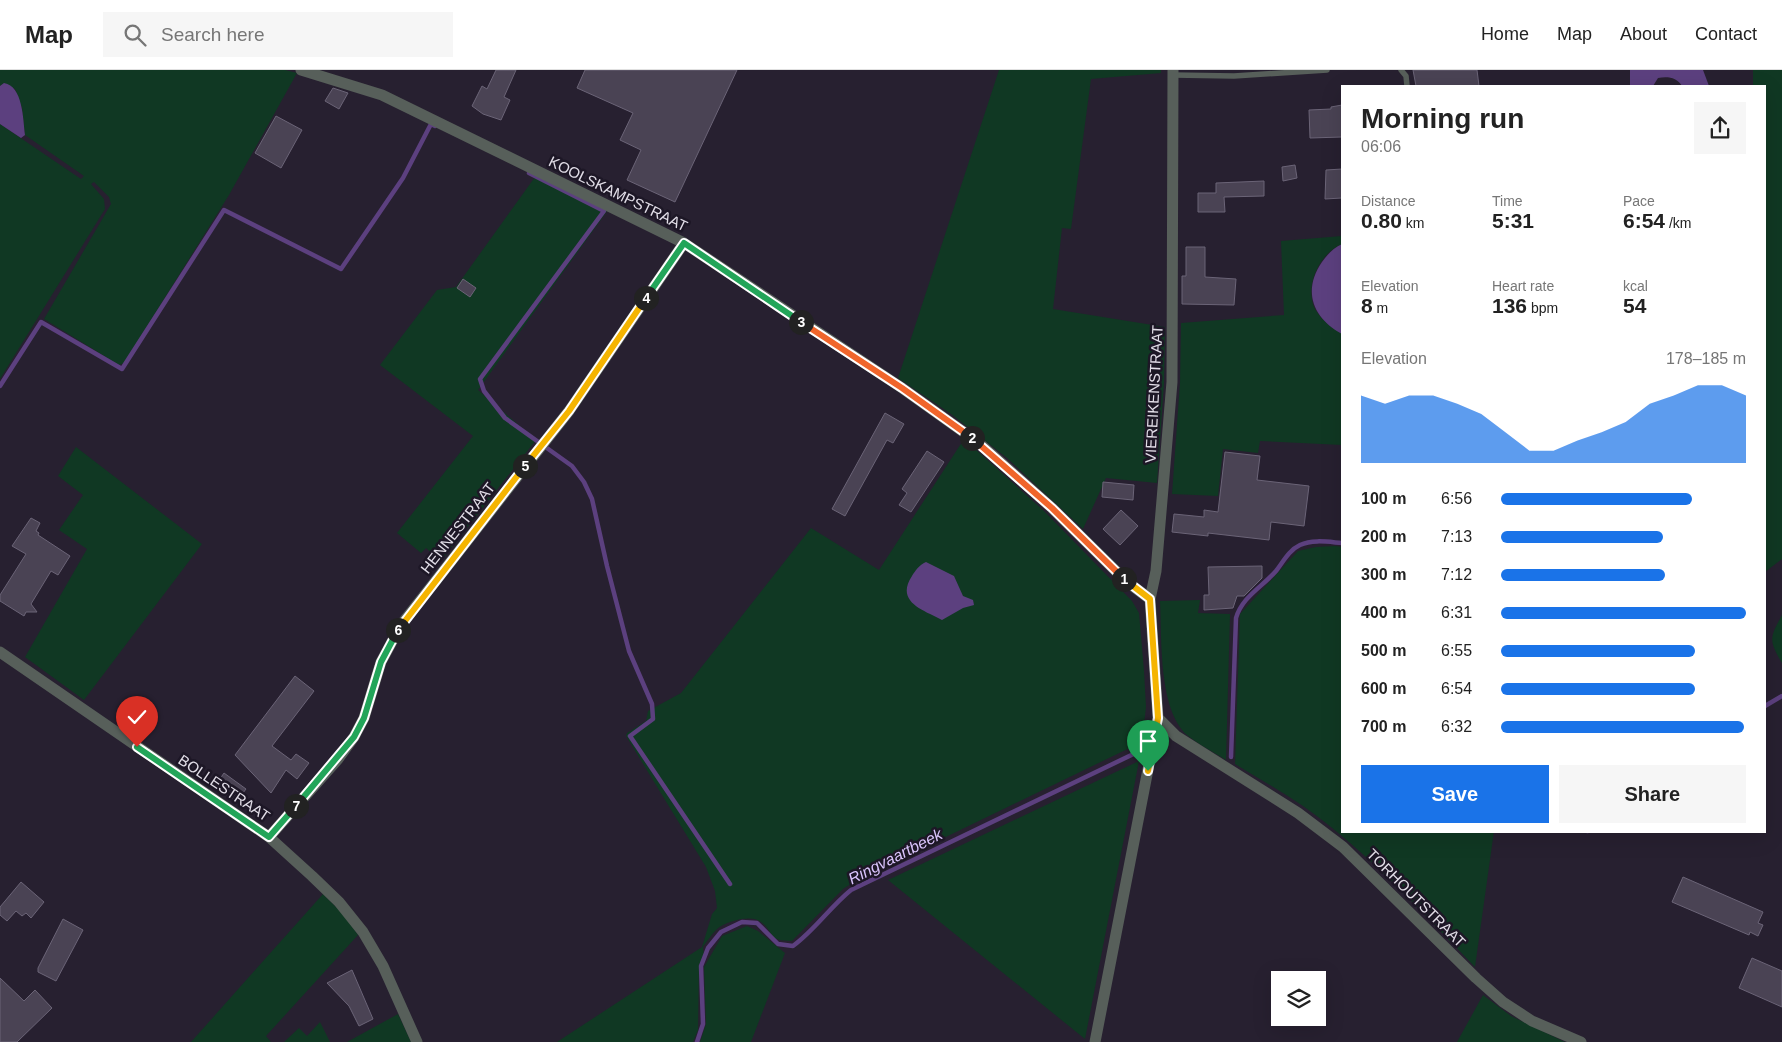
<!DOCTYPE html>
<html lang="en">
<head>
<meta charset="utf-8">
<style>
  :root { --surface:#fff; --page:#f6f6f6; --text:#222; --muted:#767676; --line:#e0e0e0; --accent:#1a73e8 }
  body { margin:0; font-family:Arial,sans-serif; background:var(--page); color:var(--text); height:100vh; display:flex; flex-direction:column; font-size:19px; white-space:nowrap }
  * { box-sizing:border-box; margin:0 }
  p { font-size:16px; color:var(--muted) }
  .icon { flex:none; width:28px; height:28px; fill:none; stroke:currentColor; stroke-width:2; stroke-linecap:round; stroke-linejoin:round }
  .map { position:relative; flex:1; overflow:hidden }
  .details { position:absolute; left:1341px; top:15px; width:425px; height:748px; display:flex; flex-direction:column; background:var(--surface); border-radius:0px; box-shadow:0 5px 20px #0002 }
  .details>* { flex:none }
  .controls { position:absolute; left:1271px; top:901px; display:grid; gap:10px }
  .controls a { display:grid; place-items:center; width:55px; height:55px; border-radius:0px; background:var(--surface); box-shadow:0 5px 20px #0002; font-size:25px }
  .pin { position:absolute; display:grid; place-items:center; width:42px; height:42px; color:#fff; margin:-51px -21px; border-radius:50% 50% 50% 0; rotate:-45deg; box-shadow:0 0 5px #0007 }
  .pin .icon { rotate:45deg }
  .km { position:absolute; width:25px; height:25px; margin:-12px; border-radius:50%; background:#222; color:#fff; font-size:14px; line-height:25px; text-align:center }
  .round { display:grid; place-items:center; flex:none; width:52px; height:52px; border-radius:0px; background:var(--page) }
  .summary { display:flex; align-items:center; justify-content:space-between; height:85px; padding:0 20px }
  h1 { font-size:28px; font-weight:700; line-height:38px }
  .figures { display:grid; grid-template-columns:repeat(3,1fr); gap:8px; height:85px; padding:5px 20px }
  .figures div { display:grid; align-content:center }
  .figures b { font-size:21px; font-weight:700 }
  .figures small { font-size:14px; font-weight:400 }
  .figures p { font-size:14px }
  .chart { height:140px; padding:10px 20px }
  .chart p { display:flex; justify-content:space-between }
  .chart svg { width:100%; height:90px; margin-top:5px; fill:var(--accent); opacity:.7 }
  .action { display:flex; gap:10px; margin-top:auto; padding:10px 20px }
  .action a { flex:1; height:58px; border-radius:0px; background:var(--accent); color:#fff; font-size:20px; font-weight:700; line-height:58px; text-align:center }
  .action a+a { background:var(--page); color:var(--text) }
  ul { padding:0 20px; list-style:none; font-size:16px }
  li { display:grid; grid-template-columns:80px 60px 1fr; align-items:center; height:38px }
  li i { height:12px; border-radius:6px; background:var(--accent) }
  header { display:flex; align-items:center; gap:30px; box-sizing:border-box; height:70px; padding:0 25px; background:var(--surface); border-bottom:1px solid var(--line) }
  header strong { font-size:24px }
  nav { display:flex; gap:28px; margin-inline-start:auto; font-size:18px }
  .search { width:350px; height:45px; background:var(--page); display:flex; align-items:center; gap:12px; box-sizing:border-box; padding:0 18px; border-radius:0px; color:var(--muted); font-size:19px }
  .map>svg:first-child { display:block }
  .green { fill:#103823 }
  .water { fill:#5c407f }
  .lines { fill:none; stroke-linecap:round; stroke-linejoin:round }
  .stream { stroke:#5c407f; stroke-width:4.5 }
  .building { fill:#4a4354; stroke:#6b6477 }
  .service { stroke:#575f5a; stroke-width:5.5 }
  .minor { stroke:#575f5a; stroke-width:11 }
  .split-1-casing { stroke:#fff; stroke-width:10 }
  .split-2-casing { stroke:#fff; stroke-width:10 }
  .split-3-casing { stroke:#fff; stroke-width:10 }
  .split-4-casing { stroke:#fff; stroke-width:10 }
  .split-5-casing { stroke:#fff; stroke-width:10 }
  .split-6-casing { stroke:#fff; stroke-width:10 }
  .split-7-casing { stroke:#fff; stroke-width:10 }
  .split-8-casing { stroke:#fff; stroke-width:10 }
  .split-1 { stroke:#f5b400; stroke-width:6 }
  .split-2 { stroke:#f0652b; stroke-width:6 }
  .split-3 { stroke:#f0652b; stroke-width:6 }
  .split-4 { stroke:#22a559; stroke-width:6 }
  .split-5 { stroke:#f5b400; stroke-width:6 }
  .split-6 { stroke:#f5b400; stroke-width:6 }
  .split-7 { stroke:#22a559; stroke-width:6 }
  .split-8 { stroke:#22a559; stroke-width:6 }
  .labels { text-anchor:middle; stroke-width:5; stroke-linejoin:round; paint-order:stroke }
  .street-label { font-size:15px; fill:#e2dee8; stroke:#1d1726 }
  .water-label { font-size:16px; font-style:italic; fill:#dac4fc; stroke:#1d1726 }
</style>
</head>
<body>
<header>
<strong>Map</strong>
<div class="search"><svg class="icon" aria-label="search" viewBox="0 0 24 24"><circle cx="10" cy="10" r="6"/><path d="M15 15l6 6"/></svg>Search here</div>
<nav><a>Home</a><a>Map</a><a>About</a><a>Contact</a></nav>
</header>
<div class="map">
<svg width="1782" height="972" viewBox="0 0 1782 972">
  <rect width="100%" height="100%" fill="#272030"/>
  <path class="green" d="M0,0H285L297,3L229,125L124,293L119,295L44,249L111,134L109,127L94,112L91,114L104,129L105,139L0,309V54L81,109L84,106L25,65L22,38L15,19L4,13L0,16Z
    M999,0H1161V3L1091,9L1071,159L1062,158L1053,239L1165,257L1164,313L1157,413L1106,408L1083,459L1007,388L951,344L898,308Z
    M1753,0H1782V489L1765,502V16H1753Z
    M535,107L608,140L478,320L536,370L441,491L426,478L421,483L397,463L473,366L380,295L437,220L456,217Z
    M1342,166V174C1320,183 1305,214 1314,237C1319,248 1332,258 1342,264V375L1260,371L1258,383L1223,379L1218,426L1172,424L1180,313L1181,253L1284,245L1281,171Z
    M964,369L1044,441L1132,531L1139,543L1144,601L1146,637L1142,672L857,810L843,819L792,871C767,871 776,864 761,852C752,844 726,851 717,859C712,864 707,871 703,877L704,886L699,895L698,960L693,972H557L702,877L712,844L717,838L715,821L706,797L626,666L627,663L646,651L648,641L681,623L811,458L879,500Z
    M76,377L202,474L84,630L25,587L87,479L59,460L83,425L58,406Z
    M1335,476L1342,477V761H1494L1475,897C1422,842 1366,780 1303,736C1281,721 1258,708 1235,694L1240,544L1298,481L1316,477Z
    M1200,530L1198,543L1230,544L1226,690C1214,682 1199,675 1187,665C1158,639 1162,567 1160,531Z
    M1782,545V593C1768,570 1770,567 1782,545Z
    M1139,691L1085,969L888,810Z
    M323,824L343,844L358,865L266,966L271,972H191Z
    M747,856L758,861L785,883L751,972H700L706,954L704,897L722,866Z
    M1483,925L1511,946L1565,972H1457Z
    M398,944L411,972H347Z
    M320,952L330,972H284L299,958L307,966Z"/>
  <path class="water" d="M1630,0H1703L1709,16H1682C1677,7 1667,6 1658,8L1653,16H1630Z
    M4,13C23,16 23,49 25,65L21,68L0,54V16Z
    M1342,174V264C1313,248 1302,221 1322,192C1328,184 1333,178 1342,174Z
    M926,492L954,506L963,526L973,530L974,535L963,538L942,550C923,540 895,532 912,506C915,501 919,495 926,492Z"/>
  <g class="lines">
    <path class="stream" d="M529,103L604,141L480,309L484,321L505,348L572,396L584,412L592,429L607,496L629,581L652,634L653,649L630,666L730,814
      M0,316L41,252L122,299L224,140L341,199L403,108L431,54L435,56
      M1765,636L1782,626
      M1231,687L1236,548C1242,527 1262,517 1276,501C1283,492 1289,480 1300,475C1313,469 1329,472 1342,473
      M1587,761H1588
      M697,972L703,954L701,896L708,878L721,862L742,852L757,853L778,874L793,876C815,860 830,837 851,820L1148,677"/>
  </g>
  <path class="building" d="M496,0H516L504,27L510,30L501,50L483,44L472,36L482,16L487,19Z
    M585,0H737L675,132L627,110L641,80L620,70L633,43L577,18Z
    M1413,0H1477L1479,16H1416Z
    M333,18L348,23L339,39L325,31Z
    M1342,35V67L1310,68L1309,40L1331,39V37Z
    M276,46L302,60L281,98L255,83Z
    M1295,95L1297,108L1283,111L1282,97Z
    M1342,99V128L1325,129L1326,100Z
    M1264,111V126L1224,127L1225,142H1198V123H1216V113Z
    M1186,177H1205V207L1236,209L1234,235L1182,234V206H1186Z
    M463,209L476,218L470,227L457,218Z
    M885,343L904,354L893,373L887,370L845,446L832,439Z
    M927,381L944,392L911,442L899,435L907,423L902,419Z
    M1225,382L1260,386L1257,410L1309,416L1304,456L1271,452L1269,470L1208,463V466L1172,462L1174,444L1204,447V440L1218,442Z
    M1103,412L1134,415L1133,430L1102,427Z
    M1121,440L1138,456L1120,475L1103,459Z
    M31,448L40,453L36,461L39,463L38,465L70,486L58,505L51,501L31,534L37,542H26L24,546L0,531V525L26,484L12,476Z
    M1262,496V508L1244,526H1237L1233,538L1204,540V525H1209L1208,497Z
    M295,606L314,621L272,676L291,690L296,684L309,693L297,709L286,700L271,723L235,685Z
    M224,703L246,719L236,732L215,716Z
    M1683,807L1763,842L1758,853L1763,855L1758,866L1750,862L1749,865L1672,832Z
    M21,812L44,832L31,848L26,843L22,846L16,841L7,851L0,845V837Z
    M63,849L83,860L56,911L38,902V898Z
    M1752,888L1782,901V937L1739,918Z
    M352,900L373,949L359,956L349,936L327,913Z
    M0,908L24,931L35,920L52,938L17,972H0Z"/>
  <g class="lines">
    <path class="service" d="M1401,0L1406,6L1407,16
      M1173,5L1234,6L1327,0"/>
    <path class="minor" d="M301,0L382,25L684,173L902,318L979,373L1052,438L1126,511L1150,529
      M0,582L269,767L312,806L339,832L363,862L383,896L417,972
      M1158,648L1176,666L1298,743L1343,777L1476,908L1503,932L1532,951L1581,972
      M269,767L338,689L354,667L364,648L381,592L401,555L569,341L684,173
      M1095,972L1158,648L1150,529L1156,501L1172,312L1173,0"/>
  </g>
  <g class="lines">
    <defs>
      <path id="split-1" d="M1124,509L1150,529L1158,648L1148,701"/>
      <path id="split-2" d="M972,368L1052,438L1124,509"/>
      <path id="split-3" d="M801,252L902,318L972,368"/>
      <path id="split-4" d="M646,228L684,173L801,252"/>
      <path id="split-5" d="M525,396L569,341L646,228"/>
      <path id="split-6" d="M398,560L525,396"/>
      <path id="split-7" d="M296,736L354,667L364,648L381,592L398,560"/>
      <path id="split-8" d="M137,677L269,767L296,736"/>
    </defs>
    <use href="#split-1" class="split-1-casing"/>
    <use href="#split-2" class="split-2-casing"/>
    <use href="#split-3" class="split-3-casing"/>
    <use href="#split-4" class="split-4-casing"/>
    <use href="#split-5" class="split-5-casing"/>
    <use href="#split-6" class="split-6-casing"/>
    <use href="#split-7" class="split-7-casing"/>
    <use href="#split-8" class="split-8-casing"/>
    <use href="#split-1" class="split-1"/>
    <use href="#split-2" class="split-2"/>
    <use href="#split-3" class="split-3"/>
    <use href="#split-4" class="split-4"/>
    <use href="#split-5" class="split-5"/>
    <use href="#split-6" class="split-6"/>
    <use href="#split-7" class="split-7"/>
    <use href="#split-8" class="split-8"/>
  </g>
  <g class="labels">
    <g class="street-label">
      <text transform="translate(618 124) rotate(26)" y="5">KOOLSKAMPSTRAAT</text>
      <text transform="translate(1154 324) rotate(-87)" y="5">VIEREIKENSTRAAT</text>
      <text transform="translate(458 458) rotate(-52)" y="5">HENNESTRAAT</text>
      <text transform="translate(224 718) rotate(34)" y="5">BOLLESTRAAT</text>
      <text transform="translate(1416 828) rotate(45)" y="5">TORHOUTSTRAAT</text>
    </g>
    <g class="water-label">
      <text transform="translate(895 786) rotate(-27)" y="6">Ringvaartbeek</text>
    </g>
  </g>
</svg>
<div class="controls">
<a><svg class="icon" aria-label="layers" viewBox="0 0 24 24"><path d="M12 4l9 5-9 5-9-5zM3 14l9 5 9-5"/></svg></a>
</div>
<div class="pin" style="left:1148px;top:701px;background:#1e9e55"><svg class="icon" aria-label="arrive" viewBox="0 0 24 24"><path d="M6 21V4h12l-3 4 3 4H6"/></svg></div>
<div class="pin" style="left:137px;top:677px;background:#d93025"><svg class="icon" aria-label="check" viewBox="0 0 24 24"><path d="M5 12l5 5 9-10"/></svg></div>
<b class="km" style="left:1124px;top:509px">1</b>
<b class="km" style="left:972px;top:368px">2</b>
<b class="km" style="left:801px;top:252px">3</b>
<b class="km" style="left:646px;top:228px">4</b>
<b class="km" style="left:525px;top:396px">5</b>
<b class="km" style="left:398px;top:560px">6</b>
<b class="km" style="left:296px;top:736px">7</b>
<section class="details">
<div class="summary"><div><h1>Morning run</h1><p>06:06</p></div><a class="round"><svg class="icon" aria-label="share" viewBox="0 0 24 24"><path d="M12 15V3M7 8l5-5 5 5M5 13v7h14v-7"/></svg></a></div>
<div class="figures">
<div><p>Distance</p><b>0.80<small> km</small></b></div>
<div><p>Time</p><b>5:31</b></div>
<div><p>Pace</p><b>6:54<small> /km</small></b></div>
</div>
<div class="figures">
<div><p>Elevation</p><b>8<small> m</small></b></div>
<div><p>Heart rate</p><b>136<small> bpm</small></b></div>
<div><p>kcal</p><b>54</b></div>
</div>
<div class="chart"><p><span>Elevation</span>178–185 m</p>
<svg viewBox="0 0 160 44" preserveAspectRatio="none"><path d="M0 44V11L10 15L20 11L30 11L40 15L50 20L60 29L70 38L80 38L90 33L100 29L110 24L120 15L130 11L140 6L150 6L160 11V44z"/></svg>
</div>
<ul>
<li><b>100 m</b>6:56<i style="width:78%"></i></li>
<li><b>200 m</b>7:13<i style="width:66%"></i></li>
<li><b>300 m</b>7:12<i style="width:67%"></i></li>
<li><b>400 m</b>6:31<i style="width:100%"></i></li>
<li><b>500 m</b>6:55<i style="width:79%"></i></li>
<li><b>600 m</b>6:54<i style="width:79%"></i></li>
<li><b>700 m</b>6:32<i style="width:99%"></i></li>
</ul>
<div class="action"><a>Save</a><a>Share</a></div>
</section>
</div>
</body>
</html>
